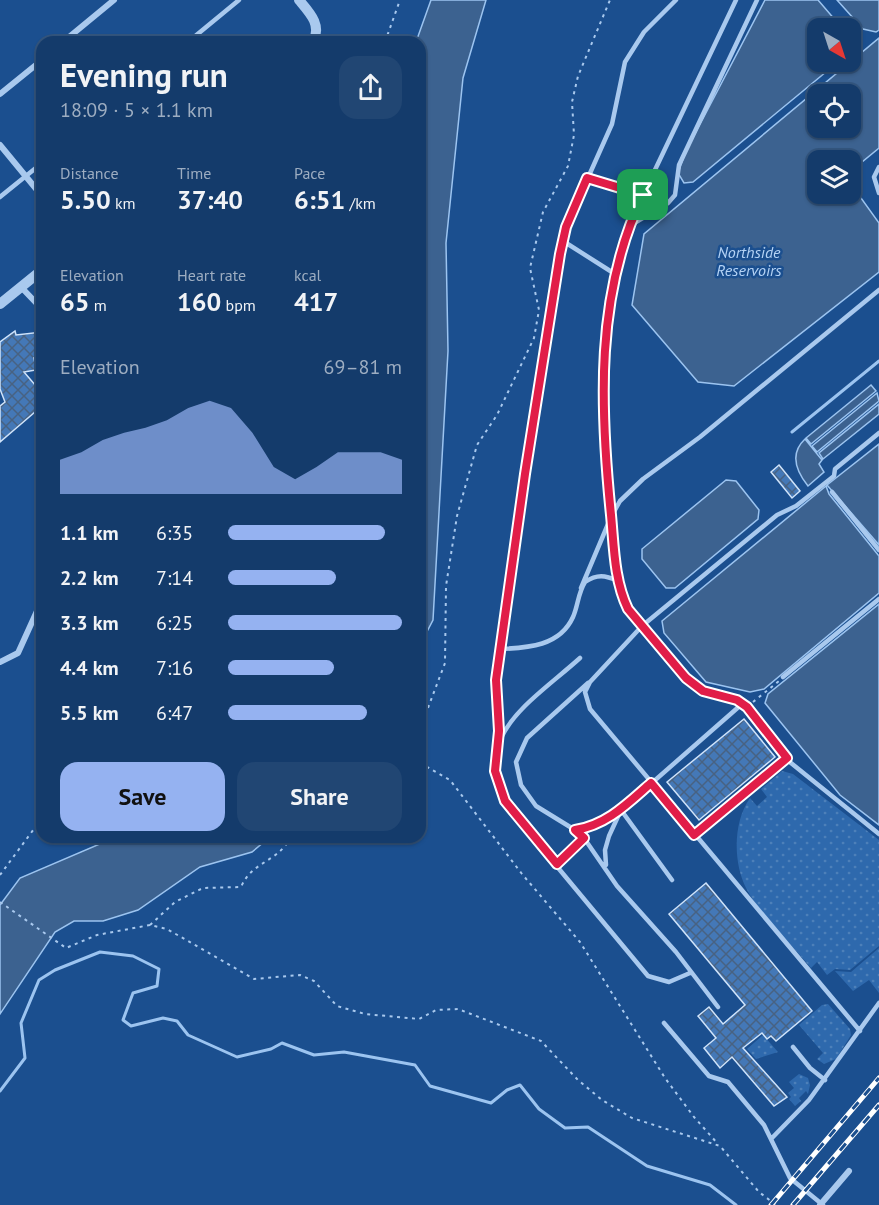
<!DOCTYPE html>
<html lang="en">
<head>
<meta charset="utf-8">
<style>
  :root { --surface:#143b6b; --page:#214673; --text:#f1f3f6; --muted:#9dadc1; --line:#33557e; --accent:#95b2f1 }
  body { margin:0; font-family:"PT Sans",sans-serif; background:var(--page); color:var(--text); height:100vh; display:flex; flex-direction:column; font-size:22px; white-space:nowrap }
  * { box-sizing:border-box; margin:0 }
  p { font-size:20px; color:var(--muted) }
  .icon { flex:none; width:33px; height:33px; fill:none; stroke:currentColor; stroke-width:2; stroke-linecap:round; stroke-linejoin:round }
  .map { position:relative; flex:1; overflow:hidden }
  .details { position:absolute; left:36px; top:36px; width:390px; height:807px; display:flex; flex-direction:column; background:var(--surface); border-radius:18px; box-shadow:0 2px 4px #0004,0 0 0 2px var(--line) }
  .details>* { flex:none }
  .needle { width:39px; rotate:141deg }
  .fabs { position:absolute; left:807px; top:18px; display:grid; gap:12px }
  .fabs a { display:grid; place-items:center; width:54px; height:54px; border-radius:12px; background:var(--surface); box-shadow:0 2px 4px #0004,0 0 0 2px var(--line); font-size:30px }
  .pin { position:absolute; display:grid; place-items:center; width:51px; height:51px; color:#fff; margin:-26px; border-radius:12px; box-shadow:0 3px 9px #0006 }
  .round { display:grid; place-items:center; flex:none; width:63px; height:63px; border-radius:18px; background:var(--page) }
  .summary { display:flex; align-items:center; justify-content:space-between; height:102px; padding:0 24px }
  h1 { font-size:33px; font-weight:700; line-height:45px }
  .figures { display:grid; grid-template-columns:repeat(3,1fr); gap:9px; height:102px; padding:6px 24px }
  .figures div { display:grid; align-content:center }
  .figures b { font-size:26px; font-weight:700 }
  .figures small { font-size:16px; font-weight:400 }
  .figures p { font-size:16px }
  .chart { height:168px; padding:12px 24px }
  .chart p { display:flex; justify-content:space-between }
  .chart svg { width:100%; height:108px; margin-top:6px; fill:var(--accent); opacity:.7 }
  .action { display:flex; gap:12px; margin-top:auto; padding:12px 24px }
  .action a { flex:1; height:69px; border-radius:18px; background:var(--accent); color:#111; font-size:24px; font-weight:700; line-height:69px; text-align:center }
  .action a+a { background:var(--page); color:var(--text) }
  ul { padding:0 24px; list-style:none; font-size:20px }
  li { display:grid; grid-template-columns:96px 72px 1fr; align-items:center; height:45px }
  li i { height:15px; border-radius:8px; background:var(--accent) }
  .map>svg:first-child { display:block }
  .grass { fill:url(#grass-dots) }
  .water { fill:#3c6290; stroke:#9cc4f0; stroke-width:1.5; fill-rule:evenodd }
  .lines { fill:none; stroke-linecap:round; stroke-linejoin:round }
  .stream { stroke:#9cc4f0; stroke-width:3 }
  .building { fill:url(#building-cross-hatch); stroke:#cfe3fa; stroke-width:1.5 }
  .path { stroke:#a9c9ee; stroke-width:2; stroke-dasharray:3 4.5; stroke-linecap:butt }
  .service { stroke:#a9c9ee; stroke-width:4.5 }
  .minor { stroke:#a9c9ee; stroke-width:6 }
  .tertiary { stroke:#a9c9ee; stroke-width:10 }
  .rail-casing { stroke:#fff; stroke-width:5 }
  .rail { stroke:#1b4f8f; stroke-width:3; stroke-dasharray:9; stroke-linecap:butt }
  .minor-bridge { stroke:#a9c9ee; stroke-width:6 }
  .route-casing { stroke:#fff; stroke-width:12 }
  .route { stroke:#e11d48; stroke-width:8 }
  .labels { text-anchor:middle; stroke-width:5; stroke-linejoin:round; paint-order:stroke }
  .water-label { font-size:16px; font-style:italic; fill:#b5d3f5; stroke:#1b4f8f }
</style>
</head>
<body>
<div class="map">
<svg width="879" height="1205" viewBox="0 0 879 1205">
  <defs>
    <pattern id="grass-dots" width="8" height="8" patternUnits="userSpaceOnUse" patternTransform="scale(1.5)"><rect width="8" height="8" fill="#2e69ad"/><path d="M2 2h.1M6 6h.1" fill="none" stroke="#4d80b9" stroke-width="1.8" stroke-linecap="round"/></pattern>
    <pattern id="building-cross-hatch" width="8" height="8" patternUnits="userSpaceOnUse" patternTransform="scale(1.5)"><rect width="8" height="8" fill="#4478b7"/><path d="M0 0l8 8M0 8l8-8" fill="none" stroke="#486282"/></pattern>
  </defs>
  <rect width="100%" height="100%" fill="#1b4f8f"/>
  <path class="grass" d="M782,771L793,774L879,840V946L850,970L835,969L827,975L817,962L811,968C792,945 758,912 746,888C733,862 733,822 750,798L757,806L767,797L761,789Z
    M879,948V993L869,980L853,991L835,971L851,972Z
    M828,1004L850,1029L851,1035L836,1059L824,1064L817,1059L823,1053L799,1025L822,1005Z
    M763,1035L778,1052L756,1059L747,1049Z
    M799,1074L808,1078L810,1085L808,1094L806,1091L799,1098L801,1101L795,1106L789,1099L791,1097L788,1093L794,1088L789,1082Z"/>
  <path class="water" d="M431,0H486L463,78L446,243L448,351L433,620L420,645V42H416Z
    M765,0H818L842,28H818V62H838L693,182L684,183L678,173L686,151Z
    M837,0H879V30L876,32L863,29Z
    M879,38V148L851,171L850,160H818V194H850L851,184L879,223V272L734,386L698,382L632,305L644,234ZM818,94H850V128H818Z
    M871,385L876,391L811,444L806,438Z
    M877,393L879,401L817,452L812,446Z
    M879,404V414L823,459L819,453Z
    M805,439L822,460L819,464L824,472L808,486C796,471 789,454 805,439Z
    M879,444V545L827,485Z
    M726,480L736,481L759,510L758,519L675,588H666L642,559V549Z
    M826,486L829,494L879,556V593L764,689L750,692L706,682L664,633L662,621Z
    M879,604V825L840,795L765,703L768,694Z
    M116,837H270L252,852L200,867L138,910L103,921H74L55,932L0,1014V905L20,878Z"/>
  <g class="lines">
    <path class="stream" d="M792,432L879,361
      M0,1091L25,1058L21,1023L39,980L55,970L100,952L133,956L159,969L157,986L133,993L123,1020L131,1026L163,1018L177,1021L188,1035L237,1057L271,1049L282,1043L314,1055L344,1052L415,1065L430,1086L491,1103L507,1090L520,1085L539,1109L565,1128L588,1127L647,1166L710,1185L736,1205"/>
  </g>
  <path class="building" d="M15,331L16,335L42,332V357L34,358L36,370L24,372L42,393V406L0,442V406L5,402L0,389V342Z
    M779,465L800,491L792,498L771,472Z
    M744,719L775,757L699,820L667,782Z
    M706,883L812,1011L776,1041L771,1036L767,1039L762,1033L743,1048L787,1097L774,1106L732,1057L720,1068L704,1048L716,1038L698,1016L709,1007L723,1024L745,1005L669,914Z"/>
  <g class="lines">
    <path class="path" d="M385,42L400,0
      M753,702L779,681
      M420,729L445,663L446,586L457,516L477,445L497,415L534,338L539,310L530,268L543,212L568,166L574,135L572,102L578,76L610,0
      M420,763L450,780L522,874L580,942L665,1078L694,1117L718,1144
      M0,875L42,818
      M0,902L66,948L97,935L150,925L167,929L254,979L300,975L314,981L337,1006L365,1014L419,1019L436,1010L458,1009L541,1041L578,1080L602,1100L632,1118L720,1146L759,1192L776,1205
      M150,925L175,902L203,888L241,887C253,860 276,864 291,837"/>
    <path class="service" d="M736,0L633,216L623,244L609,309L604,361V426L611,517L617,577L622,597L642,626L777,515L796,506L834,476L835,469L879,433
      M188,42L239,0
      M879,167L874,177L879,193
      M587,178L643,195
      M0,197L42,163
      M631,225L668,203L675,195L679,165L757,0
      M563,241L615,274
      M832,492L879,550
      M581,588L611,517L620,501L643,479L700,437L879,290
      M500,649C528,648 560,646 573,617C578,606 578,593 585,582C597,574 605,575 618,581
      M580,658C529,704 461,740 515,816L648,976L669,982L690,973
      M783,677L879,599
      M588,683L527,738L516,762L521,785L536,806L575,830L584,838L617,886L676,952L718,1007
      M497,745L496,680L545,342L566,227L612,124L625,62L644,32L676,0
      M575,830L597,825L621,810L672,880
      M694,835L787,758
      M557,864L584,838
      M606,865L605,850L609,836L621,810L742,704
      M664,1023L709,1076L728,1082L764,1125L790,1178L823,1205
      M860,1031L590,709L585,692L590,682L642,626C658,646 676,675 699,689C714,698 732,697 747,707L791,763L879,834
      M793,1047L810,1068L825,1080
      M772,1138L809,1100L879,1003"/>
    <path class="minor" d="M63,42L114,0
      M0,94L42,60
      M0,145L42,196
      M21,287L42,309
      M0,662L18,653L42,600"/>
    <path class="tertiary" d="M299,0C310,13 322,25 313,42
      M0,304L42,270"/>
    <defs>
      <path id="rail" d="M771,1205L879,1078
        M793,1205L879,1105"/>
    </defs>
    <use href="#rail" class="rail-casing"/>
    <use href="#rail" class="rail"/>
    <path class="minor-bridge" d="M820,1205L849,1171"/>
  </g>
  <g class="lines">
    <defs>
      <path id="route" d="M587,178L643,195C595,294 600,408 611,515C614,546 614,580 628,609L686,678L703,691L737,700L747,707L787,758L694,835L651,783C628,803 607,825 575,830L584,838L557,864L505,801L495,771L499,731L496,680L525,474L560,254L566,227Z"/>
    </defs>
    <use href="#route" class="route-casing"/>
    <use href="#route" class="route"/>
  </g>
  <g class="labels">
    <g class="water-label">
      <text x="749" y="258">Northside<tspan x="749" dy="18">Reservoirs</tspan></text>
    </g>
  </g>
</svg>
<div class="fabs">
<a><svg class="needle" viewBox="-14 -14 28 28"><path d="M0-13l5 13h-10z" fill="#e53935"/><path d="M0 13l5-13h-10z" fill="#9dadc1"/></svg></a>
<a><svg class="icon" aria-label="locate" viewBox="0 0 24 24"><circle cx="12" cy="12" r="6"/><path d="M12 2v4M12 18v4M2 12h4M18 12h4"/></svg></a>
<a><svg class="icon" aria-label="layers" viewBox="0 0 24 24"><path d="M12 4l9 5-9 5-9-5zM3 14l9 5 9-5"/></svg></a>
</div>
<div class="pin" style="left:643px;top:195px;background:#1e9e55"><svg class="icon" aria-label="arrive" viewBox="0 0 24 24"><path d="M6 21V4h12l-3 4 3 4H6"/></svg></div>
<section class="details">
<div class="summary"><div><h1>Evening run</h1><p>18:09 · 5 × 1.1 km</p></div><a class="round"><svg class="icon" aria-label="share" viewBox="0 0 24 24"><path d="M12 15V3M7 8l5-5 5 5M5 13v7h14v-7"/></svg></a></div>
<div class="figures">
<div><p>Distance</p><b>5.50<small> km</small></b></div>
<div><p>Time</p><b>37:40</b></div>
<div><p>Pace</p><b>6:51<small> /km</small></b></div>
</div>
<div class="figures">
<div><p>Elevation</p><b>65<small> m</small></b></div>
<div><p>Heart rate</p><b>160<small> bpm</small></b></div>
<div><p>kcal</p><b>417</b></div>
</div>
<div class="chart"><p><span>Elevation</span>69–81 m</p>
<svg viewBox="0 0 160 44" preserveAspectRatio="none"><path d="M0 44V30L10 27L20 22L30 19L40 17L50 14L60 9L70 6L80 9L90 19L100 33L110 38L120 33L130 27L140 27L150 27L160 30V44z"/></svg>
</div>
<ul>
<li><b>1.1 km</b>6:35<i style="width:90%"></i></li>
<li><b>2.2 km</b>7:14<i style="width:62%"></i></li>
<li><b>3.3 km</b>6:25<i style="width:100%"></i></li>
<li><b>4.4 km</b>7:16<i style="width:61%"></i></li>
<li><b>5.5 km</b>6:47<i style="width:80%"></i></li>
</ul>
<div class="action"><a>Save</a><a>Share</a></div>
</section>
</div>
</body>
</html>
